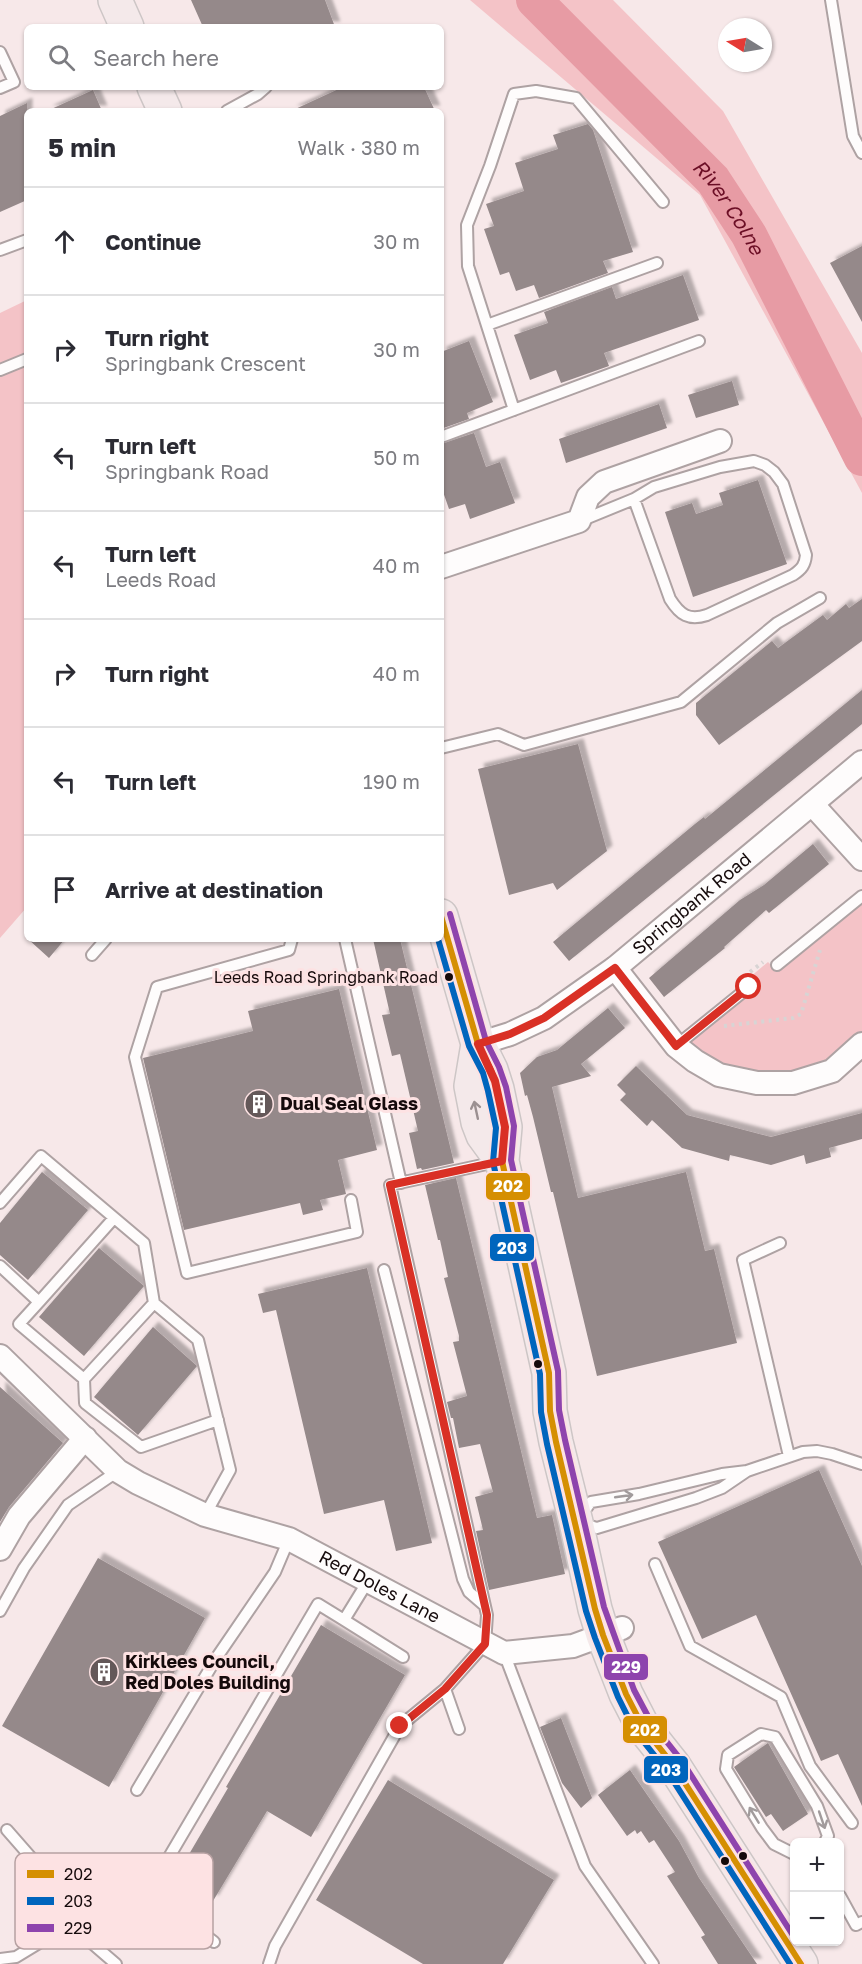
<!DOCTYPE html>
<html lang="en">
<head>
<meta charset="utf-8">
<style>
  :root { --surface:#fff; --page:#f2f2f3; --text:#2b2b33; --muted:#7c7c81; --line:#e1e1e2 }
  body { margin:0; font-family:"Golos Text",sans-serif; background:var(--page); color:var(--text) }
  .controls { position:absolute; right:18px; bottom:18px; display:grid; overflow:hidden; border-radius:9px; box-shadow:0 2px 4px #0004 }
  .controls button { width:54px; height:54px; display:grid; place-items:center; padding:0; border:0; border-bottom:2px solid var(--line); background:var(--surface); color:var(--text); font:30px sans-serif }
  .compass { position:absolute; left:718px; top:18px; width:54px; height:54px; border-radius:50%; background:var(--surface); box-shadow:0 2px 4px #0004; rotate:281deg }
  .stop { position:absolute; width:18px; height:18px; margin:-14px; border:4px solid #d93025; border-radius:50%; background:#fff }
  .stop.end { background:#d93025; border-color:#fff; box-shadow:0 2px 6px #0008 }
  .list { margin:0; padding:0; list-style:none }
  h2 { display:flex; justify-content:space-between; align-items:center; height:78px; margin:0; padding:0 24px; font-size:26px }
  h2 small { font-size:20px; font-weight:400; color:var(--muted) }
  .list li { display:grid; grid-template-columns:39px 1fr auto; gap:18px; align-items:center; box-sizing:border-box; height:108px; padding:0 24px; border-top:2px solid var(--line) }
  .list b { display:block; font-size:22px; white-space:nowrap }
  .list p { margin:0; font-size:20px; white-space:nowrap; color:var(--muted) }
  .list em { font-size:20px; font-style:normal; color:var(--muted) }
  .icon { flex:none; width:33px; height:33px; fill:none; stroke:currentColor; stroke-width:2; stroke-linecap:round; stroke-linejoin:round }
  .map { position:relative; flex:none; width:862px; height:1964px; overflow:hidden }
  .search { position:absolute; background:var(--surface); box-shadow:0 2px 4px #0004; left:24px; top:24px; width:420px; height:66px; display:flex; align-items:center; gap:15px; box-sizing:border-box; padding:0 21px; border-radius:9px; color:var(--muted); font-size:22px }
  .panel { position:absolute; background:var(--surface); box-shadow:0 2px 4px #0004; left:24px; top:108px; width:420px; height:834px; border-radius:9px }
  .map>svg:first-child { display:block }
  .green { fill:#f4c3c7 }
  .lines { fill:none; stroke-linecap:round; stroke-linejoin:round }
  .river { stroke:#e79ba4; stroke-width:36 }
  .building { fill:#95898a; filter:url(#shadow) }
  .lane-casing { stroke:#aea2a3; stroke-width:14 }
  .street-casing { stroke:#aea2a3; stroke-width:26 }
  .primary-casing { stroke:#cdc6c6; stroke-width:36 }
  .path { stroke:#d8d4d4; stroke-width:4; stroke-dasharray:3 4.5; stroke-linecap:butt }
  .lane { stroke:#fefcfc; stroke-width:10 }
  .street { stroke:#fefcfc; stroke-width:22 }
  .primary { stroke:#f4e9ea; stroke-width:33 }
  .bus-1-casing { stroke:#fde2e3; stroke-width:10 }
  .bus-2-casing { stroke:#fde2e3; stroke-width:10 }
  .bus-3-casing { stroke:#fde2e3; stroke-width:10 }
  .bus-1 { stroke:#d58f02; stroke-width:6 }
  .bus-2 { stroke:#0065bd; stroke-width:6 }
  .bus-3 { stroke:#8e44ad; stroke-width:6 }
  .oneway { stroke:#9b9091 }
  .oneway2 { stroke:#a19b9c }
  .route { stroke:#d93025; stroke-width:8 }
  .bus-dot { fill:#150a0b; stroke:#fde2e3; stroke-width:2 }
  .labels { text-anchor:middle; stroke-width:6; stroke-linejoin:round; paint-order:stroke }
  .bus-label { font-size:16px; fill:#150a0b; stroke:#fde2e3; text-anchor:end }
  .street-label { font-size:18px; fill:#150a0b; stroke:#fde2e3 }
  .poi-label { font-size:18px; font-weight:bold; fill:#150a0b; stroke:#fde2e3; text-anchor:start }
  .water-label { font-size:20px; font-style:italic; fill:#6b0e25; stroke:#fde2e3 }
  .key { fill:#fde2e3; stroke:#b7a1a2; stroke-width:1.5 }
  .key-label { font-size:16px; fill:#150a0b }
  .line-badge { stroke:#fde2e3; stroke-width:2 }
  .badge-label { font-size:16px; text-anchor:middle; font-weight:bold; fill:#fff }
</style>
</head>
<body>
<div class="map">
<svg width="862" height="1964" viewBox="0 0 862 1964">
  <defs>
    <filter id="shadow"><feDropShadow dx="5.5" dy="-5.5" stdDeviation="1.5" flood-color="#0004"/></filter>
  </defs>
  <rect width="100%" height="100%" fill="#f7e8e9"/>
  <path class="green" d="M470 0H613L723 111 862 353V493L700 195Z
    M27 300V907L0 938V313Z
    M862 903V1037L828 1069 758 1079 681 1047 755 986 749 978 768 962 776 970Z"/>
  <g class="lines">
    <path class="river" id="s1" d="M534 0 713 180 749 235 862 458"/>
  </g>
  <path class="building" d="M191 0H325L335 27H203Z
    M343 87H424L435 111H291Z
    M93 90 102 111H47Z
    M27 103V200L0 212V116Z
    M588 124 593 130 633 252 603 261 608 273 539 298 534 285 516 291 509 272 500 275 484 229 494 226 486 204 524 191 515 163 558 149 553 135Z
    M862 246V322L830 263Z
    M683 275 699 320 604 353 609 366 561 383 556 370 530 380 514 335 548 323 544 312 612 287 616 299Z
    M469 341 493 402 467 413 469 419 441 429V352Z
    M732 381 739 405 696 418 688 395Z
    M659 404 667 428 566 463 559 439Z
    M474 433 486 467 500 462 515 503 470 519 465 504 449 509 441 486V444Z
    M758 480 787 564 693 597 665 512 692 503 696 514 723 505 719 493Z
    M862 599V641L719 745 696 715V703L772 641 778 648 823 615 827 620 846 604 849 608Z
    M862 690V724L569 961 553 942 695 824 704 817 705 819Z
    M578 744 607 851 557 890 553 883 509 895 478 769Z
    M813 844 829 864 769 913 766 910 724 947 725 948 664 997 649 978 740 900 764 885Z
    M28 939H65L49 958Z
    M373 939H400L454 1163 422 1170 421 1168 417 1169 409 1133 418 1131 400 1054 392 1056 382 1015 390 1014Z
    M339 989 377 1150 338 1160 346 1194 320 1200 323 1210 303 1215 300 1203 184 1230 143 1058 253 1031 248 1011Z
    M608 1008 625 1028 581 1064 591 1076 552 1087 578 1198 686 1172 705 1251 714 1249 737 1343 597 1376 553 1192H551L533 1117 527 1095 525 1096 520 1073 537 1057 557 1050Z
    M636 1066 687 1115 771 1137 862 1113V1139L829 1148 831 1157 806 1164 804 1155 771 1165 730 1155 729 1161 682 1148 652 1120 647 1126 620 1100 626 1094 617 1085Z
    M42 1172 88 1210 28 1280 0 1255V1223Z
    M456 1178 537 1518 552 1515 565 1574 489 1590 476 1531 483 1530 475 1497 493 1492 480 1444 459 1448 453 1418H451L447 1402 467 1396 453 1342 459 1341V1336L444 1278 448 1277 440 1240H438L425 1185Z
    M99 1248 144 1286 84 1356 39 1317Z
    M367 1268 432 1543 396 1551 384 1500 324 1514 276 1310 263 1313 258 1294Z
    M153 1327 197 1366 138 1435 94 1397Z
    M0 1387 63 1443 9 1507 0 1522Z
    M819 1470 862 1566V1806L838 1754 821 1761 756 1615 702 1639 658 1542Z
    M98 1558 205 1618 109 1787 2 1726Z
    M321 1625 405 1675 311 1837 267 1811 213 1901 175 1878 228 1788 226 1787Z
    M561 1718 592 1798 581 1808 562 1783 540 1727Z
    M768 1743 808 1814 783 1831 771 1814 766 1817 734 1767Z
    M630 1770 679 1841 699 1878 757 1964H718L701 1937 705 1935 667 1876 675 1872 654 1840 649 1843 641 1831 637 1834 635 1830 627 1836 598 1795Z
    M388 1780 554 1880 503 1964H423L316 1900Z"/>
  <g class="lines">
    <g class="lane-casing">
      <path id="lane" d="M831 0 853 136 862 153
        M0 52 14 82 0 88
        M227 111 258 94 266 87
        M0 250 27 240
        M487 325 657 263
        M0 370 27 359
        M514 410 468 266 467 225 490 166 514 94 536 91 576 98 663 202
        M441 437 699 341
        M580 521 634 499 654 487 720 467 754 461 765 465 774 472 783 484 806 555C805 565 802 569 793 575L707 615C689 621 680 615 670 599L634 499
        M441 748 498 734 524 745 681 702 777 623 820 598
        M292 939 289 950 157 987 135 1057 187 1273 357 1232 351 1200
        M345 939 401 1183
        M92 955 106 939
        M777 965 862 896
        M676 1046 749 987
        M0 1203 41 1156 144 1243 154 1303 198 1340 230 1470 205 1515
        M780 1243 743 1260 789 1456
        M0 1266 39 1302 19 1324 84 1379 85 1403 141 1447 218 1420
        M384 1270 463 1579 469 1592 484 1605
        M39 1302 114 1218
        M84 1379 154 1303
        M581 1515 591 1502 639 1494 722 1474 747 1471 803 1452 817 1451 832 1454 862 1464
        M583 1524 597 1528 696 1498 722 1488 747 1471
        M655 1564 690 1646 781 1697 810 1766 852 1823
        M0 1611 24 1568 68 1505 118 1471
        M344 1620 403 1657
        M504 1653 585 1866 653 1964
        M445 1689 459 1729
        M137 1790 217 1657 275 1572 289 1539
        M7 1830 77 1910 66 1933
        M794 1854 774 1844 762 1828 726 1769 728 1755 761 1734 775 1737 817 1806 828 1836 825 1842
        M840 1896 856 1925 862 1922
        M214 1942 149 1891 318 1604 344 1620 368 1581
        M0 1959 16 1957 44 1940 66 1933 87 1939 116 1964
        M269 1964 275 1946 400 1726 445 1689 485 1644 487 1615 390 1185 496 1162"/>
    </g>
    <g class="street-casing">
      <g id="street">
        <path d="M441 567 579 521 588 497 604 482 720 441"/>
        <path d="M812 804 862 859"/>
        <path d="M615 968 676 1046 695 1061 719 1075 757 1083H793L832 1071 862 1044"/>
        <path id="s2" d="M478 1044 510 1034 544 1018 615 968 862 762"/>
        <path id="s3" d="M0 1356 118 1471 138 1483 205 1515 289 1539 504 1653 573 1646 622 1628"/>
        <path d="M0 1549 19 1516 85 1438"/>
      </g>
    </g>
    <g class="primary-casing">
      <path id="primary" d="M115 0 127 27
        M154 87 165 111
        M441 916 478 1044 491 1070 497 1089 505 1127 502 1161 549 1373 550 1411 556 1442 576 1522 595 1609 603 1635 626 1694 643 1727 674 1766 801 1964
        M478 1044 471 1086 478 1122 483 1135 502 1161"/>
    </g>
    <path class="path" d="M750 972 763 962
      M724 1026 793 1018 801 1014 820 950"/>
    <use href="#lane" class="lane"/>
    <use href="#street" class="street"/>
    <use href="#primary" class="primary"/>
    <g class="bus-1-casing">
      <path id="bus-1" d="M441 916 478 1044 491 1070 497 1089 505 1127 502 1161 549 1373 550 1411 556 1442 595 1609 603 1635 626 1694 643 1727 674 1766 801 1964"/>
    </g>
    <g class="bus-2-casing">
      <path id="bus-2" d="M438 939 469 1046 483 1073 488 1091 496 1128 493 1162 540 1374 541 1412 547 1444 586 1611 595 1638 618 1697 635 1731 667 1771 790 1964"/>
    </g>
    <g class="bus-3-casing">
      <path id="bus-3" d="M450 914 486 1041 499 1067 506 1087 514 1126 511 1160 558 1371 559 1410 565 1440 604 1607 634 1690 651 1722 682 1761 794 1937"/>
    </g>
    <use href="#bus-1" class="bus-1"/>
    <use href="#bus-2" class="bus-2"/>
    <use href="#bus-3" class="bus-3"/>
  </g>
  <defs><path id="oneway-shaft" d="M-6 0H5M1.5-3L5.5 0L1.5 3" fill="none" stroke-width="1.6" stroke-linecap="round" stroke-linejoin="round" transform="scale(1.5)"/></defs>
  <use class="oneway" href="#oneway-shaft" transform="translate(476 1110) rotate(-102)"/>
  <g class="oneway2">
    <use href="#oneway-shaft" transform="translate(624 1496) rotate(-8)"/>
    <use href="#oneway-shaft" transform="translate(754 1815) rotate(-121)"/>
    <use href="#oneway-shaft" transform="translate(822 1820) rotate(71)"/>
  </g>
  <g class="lines">
    <path class="route" d="M400 1726 445 1689 485 1644 487 1615 390 1185 502 1161 505 1127 495 1081 478 1044 510 1034 544 1018 615 968 676 1046 749 987"/>
  </g>
  <defs>
    <g id="building-disc" transform="scale(1.5)"><circle r="9.5" fill="#645859" stroke="#fde2e3"/><path d="M-4-6H4V6H1V3H-1V6H-4ZM-2.5-4.3h1.7v1.8h-1.7ZM.8-4.3h1.7v1.8H.8ZM-2.5-1h1.7V.8h-1.7ZM.8-1h1.7V.8H.8Z" fill="#fff"/></g>
  </defs>
  <g fill-rule="evenodd">
    <use href="#building-disc" x="259" y="1104"/>
    <use href="#building-disc" x="104" y="1672"/>
  </g>
  <g class="bus-dot">
    <circle cx="449" cy="977" r="5"/>
    <circle cx="538" cy="1364" r="5"/>
    <circle cx="743" cy="1856" r="5"/>
    <circle cx="725" cy="1861" r="5"/>
  </g>
  <g class="labels">
    <g class="bus-label">
      <text x="438" y="983">Leeds Road Springbank Road</text>
    </g>
    <g class="street-label">
      <text dy="6" stroke="none"><textPath href="#s2" startOffset="258">Springbank Road</textPath></text>
      <text dy="6" stroke="none"><textPath href="#s3" startOffset="452">Red Doles Lane</textPath></text>
    </g>
    <g class="poi-label">
      <text x="280" y="1110">Dual Seal Glass</text>
      <text x="125" y="1668">Kirklees Council,<tspan x="125" dy="21">Red Doles Building</tspan></text>
    </g>
    <g class="water-label">
      <text dy="7" stroke="none"><textPath href="#s1" startOffset="285">River Colne</textPath></text>
    </g>
  </g>
  <rect x="15" y="1853" width="198" height="96" rx="9" class="key"/>
  <rect x="27" y="1870" width="27" height="8" fill="#d58f02"/>
  <rect x="27" y="1897" width="27" height="8" fill="#0065bd"/>
  <rect x="27" y="1924" width="27" height="8" fill="#8e44ad"/>
  <g class="key-label">
    <text x="64" y="1880">202</text>
    <text x="64" y="1907">203</text>
    <text x="64" y="1934">229</text>
  </g>
  <g class="line-badge">
    <rect x="485" y="1172" width="46" height="29" rx="6" fill="#d58f02"/>
    <rect x="489" y="1233" width="46" height="29" rx="6" fill="#0065bd"/>
    <rect x="603" y="1653" width="46" height="28" rx="6" fill="#8e44ad"/>
    <rect x="622" y="1715" width="46" height="29" rx="6" fill="#d58f02"/>
    <rect x="643" y="1755" width="46" height="29" rx="6" fill="#0065bd"/>
  </g>
  <g class="badge-label">
    <text x="508" y="1192">202</text>
    <text x="512" y="1254">203</text>
    <text x="626" y="1673">229</text>
    <text x="645" y="1736">202</text>
    <text x="666" y="1776">203</text>
  </g>
</svg>
<div class="controls">
<button>+</button>
<button>−</button>
</div>
<svg class="compass" viewBox="-18 -18 36 36"><path d="M0-13l5 13h-10z" fill="#e53935"/><path d="M0 13l5-13h-10z" fill="#7c7c81"/></svg>
<div class="stop" style="left:749px;top:987px"></div>
<div class="stop end" style="left:400px;top:1726px"></div>
<div class="search"><svg class="icon" aria-label="search" viewBox="0 0 24 24"><circle cx="10" cy="10" r="6"/><path d="M15 15l6 6"/></svg>Search here</div>
<section class="panel">
<h2>5 min<small>Walk · 380 m</small></h2>
<ul class="list">
<li><svg class="icon" aria-label="ahead" viewBox="0 0 24 24"><path d="M12 20V5M6 11l6-6 6 6"/></svg><div><b>Continue</b></div><em>30 m</em></li>
<li><svg class="icon" aria-label="right" viewBox="0 0 24 24"><path d="M7 20v-9h11M14 6l5 5-5 5"/></svg><div><b>Turn right</b><p>Springbank Crescent</p></div><em>30 m</em></li>
<li><svg class="icon" aria-label="left" viewBox="0 0 24 24"><path d="M17 20v-9H6M10 6l-5 5 5 5"/></svg><div><b>Turn left</b><p>Springbank Road</p></div><em>50 m</em></li>
<li><svg class="icon" aria-label="left" viewBox="0 0 24 24"><path d="M17 20v-9H6M10 6l-5 5 5 5"/></svg><div><b>Turn left</b><p>Leeds Road</p></div><em>40 m</em></li>
<li><svg class="icon" aria-label="right" viewBox="0 0 24 24"><path d="M7 20v-9h11M14 6l5 5-5 5"/></svg><div><b>Turn right</b></div><em>40 m</em></li>
<li><svg class="icon" aria-label="left" viewBox="0 0 24 24"><path d="M17 20v-9H6M10 6l-5 5 5 5"/></svg><div><b>Turn left</b></div><em>190 m</em></li>
<li><svg class="icon" aria-label="arrive" viewBox="0 0 24 24"><path d="M6 21V4h12l-3 4 3 4H6"/></svg><div><b>Arrive at destination</b></div></li>
</ul>
</section>
</div>
</body>
</html>
